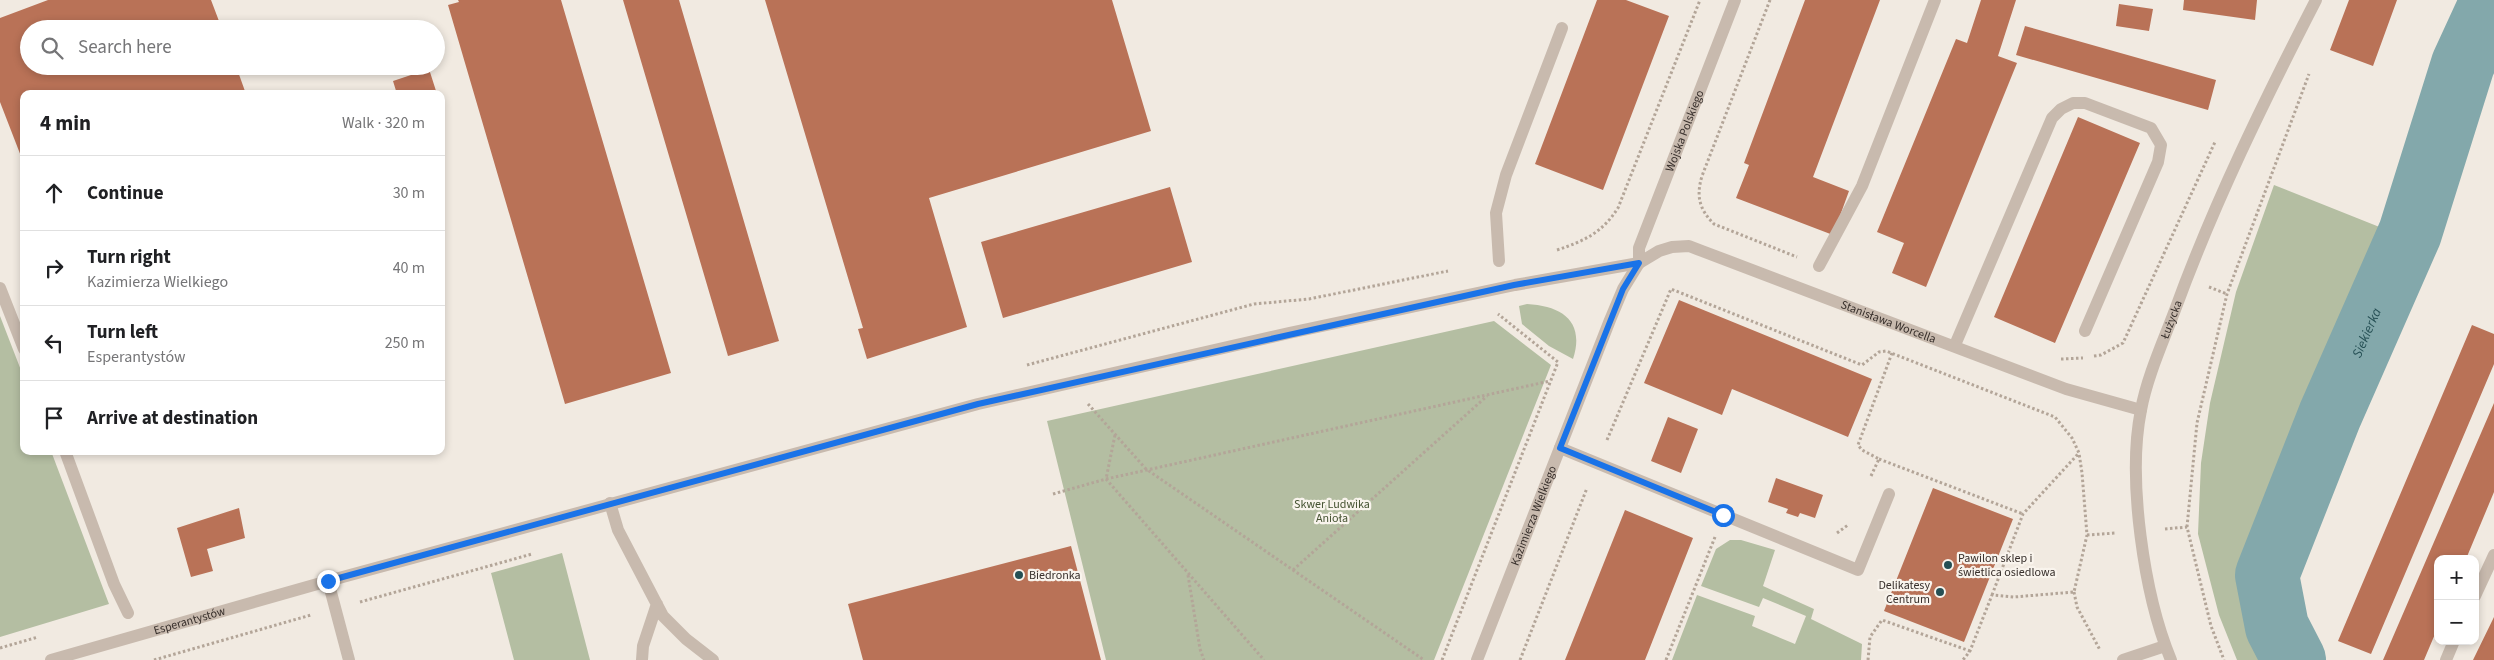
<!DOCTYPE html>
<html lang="en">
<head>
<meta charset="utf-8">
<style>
  :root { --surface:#fff; --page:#f2f2f2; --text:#202124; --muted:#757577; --line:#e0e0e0 }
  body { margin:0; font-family:"Source Sans 3",sans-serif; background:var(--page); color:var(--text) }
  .controls { position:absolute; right:15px; bottom:15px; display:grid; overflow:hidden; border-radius:10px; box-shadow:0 2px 8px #0003 }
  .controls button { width:45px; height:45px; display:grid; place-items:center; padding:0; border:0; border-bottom:1px solid var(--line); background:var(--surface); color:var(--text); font:25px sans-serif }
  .stop { position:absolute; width:15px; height:15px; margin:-11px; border:4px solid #1a73e8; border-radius:50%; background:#fff }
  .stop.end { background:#1a73e8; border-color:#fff; box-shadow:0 1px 5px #0008 }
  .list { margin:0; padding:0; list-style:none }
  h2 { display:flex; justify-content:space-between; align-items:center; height:65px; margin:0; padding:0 20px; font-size:21px }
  h2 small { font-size:16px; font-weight:400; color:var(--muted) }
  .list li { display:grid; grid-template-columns:32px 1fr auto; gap:15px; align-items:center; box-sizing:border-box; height:75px; padding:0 20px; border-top:1px solid var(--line) }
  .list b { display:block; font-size:19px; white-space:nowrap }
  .list p { margin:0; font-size:16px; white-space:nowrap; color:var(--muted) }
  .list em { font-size:16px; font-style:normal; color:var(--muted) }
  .icon { flex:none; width:28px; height:28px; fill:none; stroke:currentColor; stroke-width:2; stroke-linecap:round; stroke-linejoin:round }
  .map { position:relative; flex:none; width:2494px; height:660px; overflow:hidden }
  .search { position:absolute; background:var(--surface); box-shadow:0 2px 8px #0003; left:20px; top:20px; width:425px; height:55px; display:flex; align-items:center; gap:12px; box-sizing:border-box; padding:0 18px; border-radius:28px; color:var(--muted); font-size:19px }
  .panel { position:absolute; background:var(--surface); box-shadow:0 2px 8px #0003; left:20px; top:90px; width:425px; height:365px; border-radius:10px }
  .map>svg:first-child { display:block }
  .green { fill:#b4bea2 }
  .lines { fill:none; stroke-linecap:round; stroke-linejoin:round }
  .river { stroke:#83a8ab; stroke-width:64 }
  .building { fill:#b97257 }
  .path { stroke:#b3a598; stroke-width:3; stroke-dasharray:2.5 2.5; stroke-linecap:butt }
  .service { stroke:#c8baae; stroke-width:12 }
  .minor { stroke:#c8baae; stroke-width:12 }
  .tertiary { stroke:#c8baae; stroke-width:12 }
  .route { stroke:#1a73e8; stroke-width:6 }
  .poi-dot { fill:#254f54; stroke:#f9f4ed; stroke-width:2 }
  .labels { text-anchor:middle; stroke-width:4.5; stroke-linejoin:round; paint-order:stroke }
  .street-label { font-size:12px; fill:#372f2b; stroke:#f9f4ed }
  .park-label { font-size:12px; fill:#455332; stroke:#f9f4ed }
  .poi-label { font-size:12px; fill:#372f2b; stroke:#f9f4ed; text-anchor:start }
  .water-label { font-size:14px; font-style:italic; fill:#254f54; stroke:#f9f4ed }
</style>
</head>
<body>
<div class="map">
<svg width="2494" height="660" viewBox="0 0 2494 660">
  <rect width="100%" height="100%" fill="#f1eae1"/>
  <path class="green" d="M2274 185 2387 230 2298 452 2274 522 2256 584 2268 644 2277 660H2237L2219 615 2198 534 2201 463 2210 403 2236 292Z
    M1527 304C1563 306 1585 322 1573 359L1549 346 1522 324 1519 306Z
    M0 316 24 378V451H51L109 604 0 637Z
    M1494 321 1551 365 1434 660H1106L1047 421Z
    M1730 540H1741L1775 550 1763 586 1814 609 1811 619 1862 644 1861 660H1672L1697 595 1755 616 1752 626 1795 644 1806 616 1763 598 1759 607 1701 586 1716 549Z
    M562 553 590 660H514L491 573Z"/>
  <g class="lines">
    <path class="river" id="s1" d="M2294 660 2277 627 2267 575 2330 415 2410 233 2463 64 2486 14 2494 6"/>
  </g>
  <path class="building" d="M48 0H211L222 29H29V66H236L246 94H24V164L0 102V18Z
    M458 0H561L671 373 565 404 448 5 459 2Z
    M623 0H679L779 341 728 356Z
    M765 0H1112L1151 131 929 198 967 327 867 359 858 329 863 328Z
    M1597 0H1626L1669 16 1603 190 1535 164Z
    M1805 0H1880L1813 177 1849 191 1833 235 1736 198 1749 165 1744 163Z
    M1981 0H2016L1998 56 2017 63 1926 287 1892 273 1904 243 1877 232 1956 39 1967 43Z
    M2184 0H2257L2255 20 2183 10Z
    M2349 0H2397L2373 66 2330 50Z
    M2119 4 2153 9 2149 31 2116 26Z
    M2025 26 2216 80 2208 110 2016 55Z
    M429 69 437 94H397L393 81Z
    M2078 117 2140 143 2055 343 1994 317Z
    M1170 187 1192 262 1003 318 981 242Z
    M1679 300 1872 379 1848 437 1732 389 1722 415 1644 383Z
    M2472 325 2494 334V364L2371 654 2338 641Z
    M2494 403V492L2466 559H2438V627L2424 660H2383Z
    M1668 417 1698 429 1681 473 1651 461Z
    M1776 478 1823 495 1815 518 1800 513 1798 517 1786 513 1788 509 1768 502Z
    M1933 488 2013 519 1964 642 1884 611Z
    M239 508 245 538 207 549 213 571 191 577 177 528Z
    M1625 510 1693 538 1645 660H1565Z
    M1071 546 1101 660H863L848 604Z
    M2494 617V660H2473Z"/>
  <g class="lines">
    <path class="path" d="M1770 0 1702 176C1696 196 1699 209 1714 224L1797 257
      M1557 250C1584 241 1602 233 1618 208L1700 0
      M2209 287 2227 294
      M2094 356 2101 355 2123 343 2215 142
      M2061 359 2083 358
      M1027 365 1254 304 1309 299 1448 271
      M1088 404 1146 469 1424 660
      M1115 435 1106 479 1550 381
      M1607 440 1671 289 1862 365 1879 352 1886 351 2055 417 2072 438 2079 453 2082 473 2087 535 2074 592 2014 597 1992 595 1970 651 1963 660
      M1879 459 2023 514
      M1871 476 1879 459 1862 450 1858 445 1892 353
      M1053 494 1106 479 1264 660
      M2187 527 2197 423 2227 294 2309 74
      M2165 529 2187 527 2211 626 2224 660
      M1837 533 1848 525
      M2087 535 2116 533
      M1293 570 1487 396
      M1188 575 1200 649 1204 660
      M2074 592 2077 607 2100 650
      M1992 595 2023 514 2078 454
      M360 602 532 554
      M0 648 38 637
      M154 660 311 615
      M1442 660 1558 362 1498 314
      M1520 660 1587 488
      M1666 660 1715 537
      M1868 660 1870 637 1882 620 1970 651"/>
    <path class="service" d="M1499 261 1496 213 1506 175 1562 28
      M1819 266 1862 186 1935 0
      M0 288 24 349
      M1955 345 2052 118 2061 109 2073 103H2085L2151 128 2161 145 2158 162 2085 331
      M65 451 114 584 128 613
      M610 503 618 530 663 616 686 639 713 660
      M642 660 643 646 657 604
      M2123 660 2165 646"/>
    <g class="minor">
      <path d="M1560 448 1858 570 1889 494"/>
      <path d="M328 581 349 660"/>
      <path d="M2475 596 2494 555"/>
      <path id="s2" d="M51 660 328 581 978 404 1289 333 1515 285 1639 263 1659 251 1672 247 1689 246 1702 251 2066 389 2141 410"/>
      <path id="s3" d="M1477 660 1610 320 1623 289 1639 263V248L1735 0"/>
      <path d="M2446 660 2454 641"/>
    </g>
    <path class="tertiary" id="s4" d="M2171 660C2144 595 2127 479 2141 410 2147 377 2163 342 2175 310 2214 203 2264 101 2316 0"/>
  </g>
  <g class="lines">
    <path class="route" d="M328 581 978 404 1514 285 1639 263 1623 289 1560 448 1723 515"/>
  </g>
  <g class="poi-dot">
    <circle cx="1948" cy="565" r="5"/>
    <circle cx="1019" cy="575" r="5"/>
    <circle cx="1940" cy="592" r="5"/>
  </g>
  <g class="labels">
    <g class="street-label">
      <text dy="4" stroke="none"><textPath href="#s3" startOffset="570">Wojska Polskiego</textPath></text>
      <text dy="4" stroke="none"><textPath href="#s4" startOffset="350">Łużycka</textPath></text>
      <text dy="4" stroke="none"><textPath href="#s2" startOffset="1905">Stanisława Worcella</textPath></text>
      <text dy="4" stroke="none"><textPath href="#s3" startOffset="155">Kazimierza Wielkiego</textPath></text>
      <text dy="4" stroke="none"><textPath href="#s2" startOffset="144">Esperantystów</textPath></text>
    </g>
    <g class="park-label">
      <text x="1332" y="508">Skwer Ludwika<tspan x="1332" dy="14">Anioła</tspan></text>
    </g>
    <g class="poi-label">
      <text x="1958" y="562">Pawilon sklep i<tspan x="1958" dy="14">świetlica osiedlowa</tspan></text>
      <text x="1029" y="579">Biedronka</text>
      <text x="1930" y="589" text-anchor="end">Delikatesy<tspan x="1930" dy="14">Centrum</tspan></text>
    </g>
    <g class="water-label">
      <text dy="5" stroke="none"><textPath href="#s1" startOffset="352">Siekierka</textPath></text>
    </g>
  </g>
</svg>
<div class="controls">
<button>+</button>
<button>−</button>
</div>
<div class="stop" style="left:1723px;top:515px"></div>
<div class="stop end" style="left:328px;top:581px"></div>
<div class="search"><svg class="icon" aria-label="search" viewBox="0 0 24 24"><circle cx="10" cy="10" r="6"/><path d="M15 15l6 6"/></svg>Search here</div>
<section class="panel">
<h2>4 min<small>Walk · 320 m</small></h2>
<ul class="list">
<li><svg class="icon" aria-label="ahead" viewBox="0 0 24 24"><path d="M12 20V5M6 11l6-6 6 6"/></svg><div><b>Continue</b></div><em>30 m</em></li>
<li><svg class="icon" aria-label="right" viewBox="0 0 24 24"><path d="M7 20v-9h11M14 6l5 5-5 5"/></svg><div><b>Turn right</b><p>Kazimierza Wielkiego</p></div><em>40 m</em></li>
<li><svg class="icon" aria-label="left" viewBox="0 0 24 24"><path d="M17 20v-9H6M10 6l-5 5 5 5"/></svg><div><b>Turn left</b><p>Esperantystów</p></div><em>250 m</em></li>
<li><svg class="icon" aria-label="arrive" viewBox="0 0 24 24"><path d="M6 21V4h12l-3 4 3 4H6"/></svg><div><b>Arrive at destination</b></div></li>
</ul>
</section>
</div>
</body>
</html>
